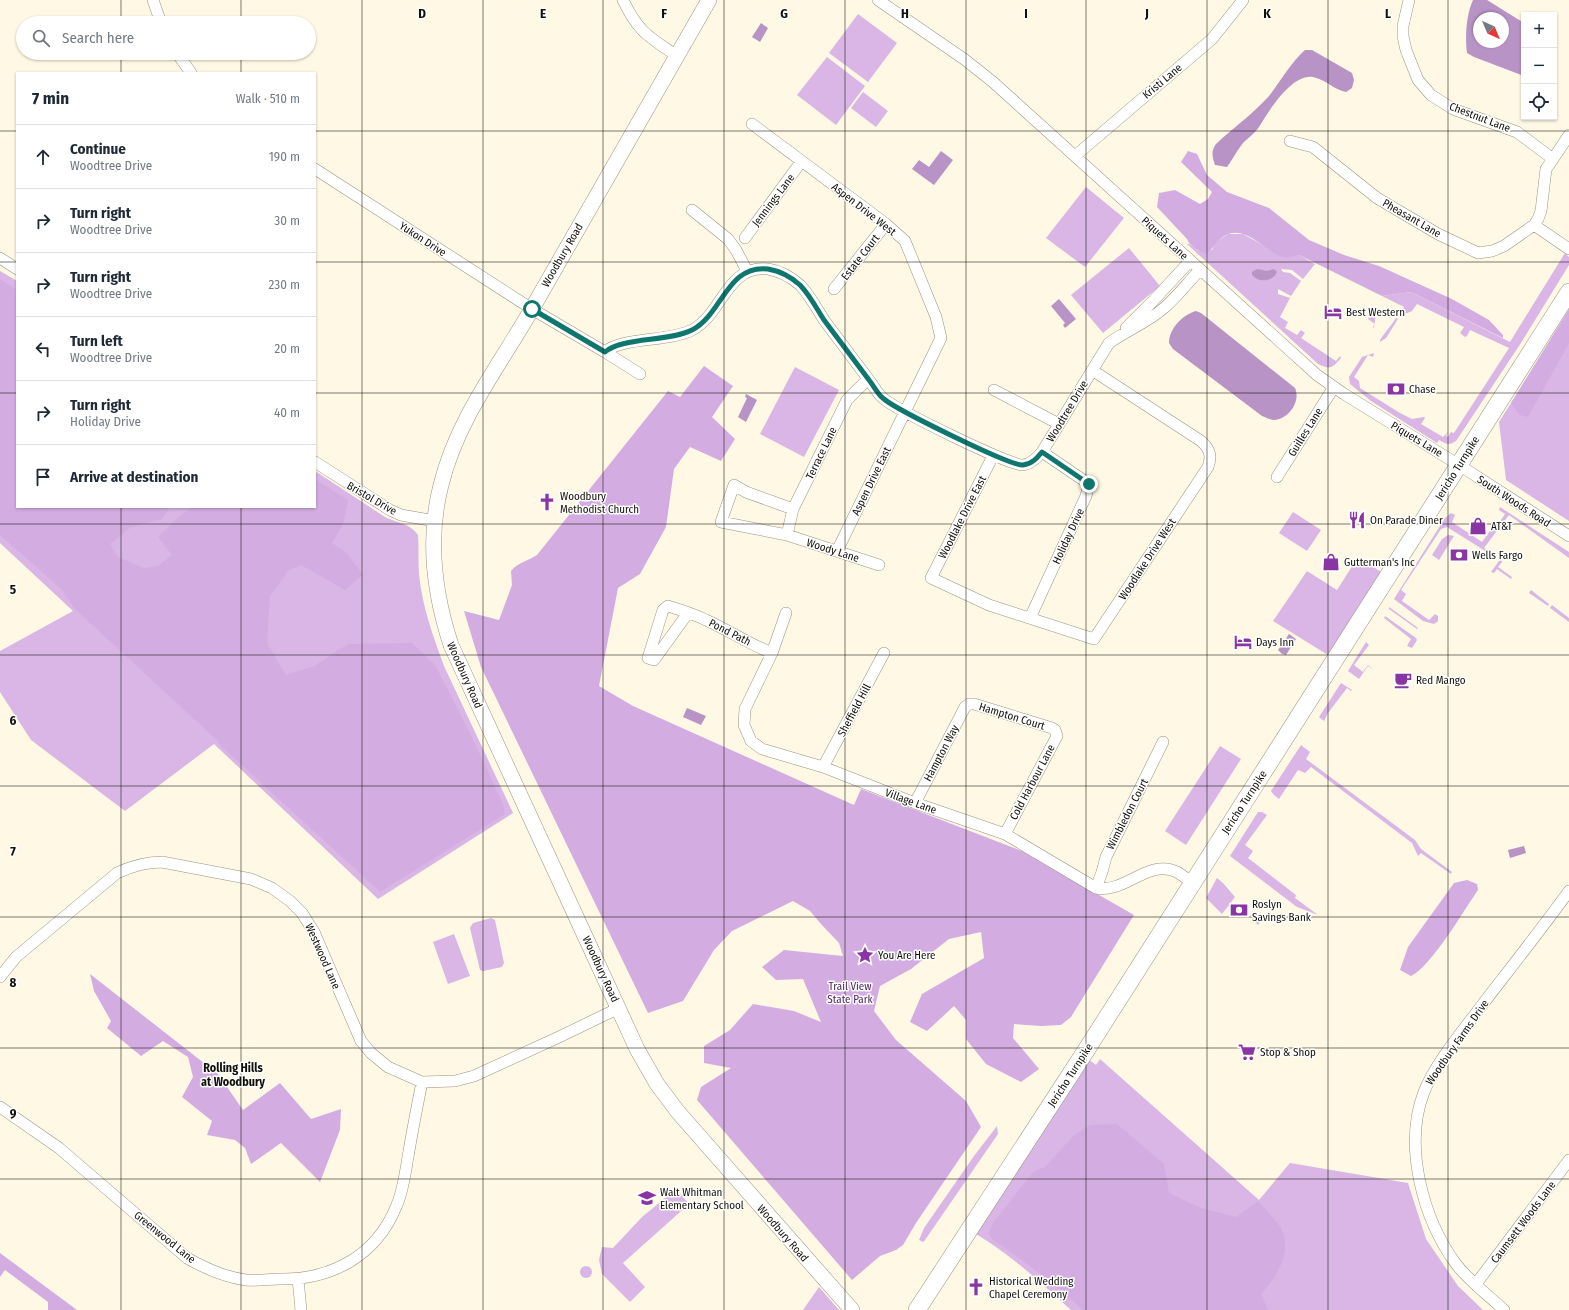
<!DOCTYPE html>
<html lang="en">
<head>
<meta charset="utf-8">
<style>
  :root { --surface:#fff; --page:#f6f6f7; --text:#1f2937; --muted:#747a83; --line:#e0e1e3 }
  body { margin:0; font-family:"Fira Sans Condensed",sans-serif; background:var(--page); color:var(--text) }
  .controls { position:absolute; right:12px; top:12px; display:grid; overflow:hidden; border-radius:0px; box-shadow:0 1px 3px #0004 }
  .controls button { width:36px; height:36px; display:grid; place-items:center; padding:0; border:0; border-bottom:1px solid var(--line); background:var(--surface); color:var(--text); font:20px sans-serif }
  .compass { position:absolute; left:1473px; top:12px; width:36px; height:36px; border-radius:50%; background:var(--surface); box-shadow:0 1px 3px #0004; rotate:136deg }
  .stop { position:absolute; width:12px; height:12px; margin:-9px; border:3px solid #0f766e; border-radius:50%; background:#fff }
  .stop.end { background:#0f766e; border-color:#fff; box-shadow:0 1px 4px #0008 }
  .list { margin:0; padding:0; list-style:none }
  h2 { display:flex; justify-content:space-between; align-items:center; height:52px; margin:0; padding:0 16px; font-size:17px }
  h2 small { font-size:13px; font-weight:400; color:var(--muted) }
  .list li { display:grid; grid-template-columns:26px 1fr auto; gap:12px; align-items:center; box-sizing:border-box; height:64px; padding:0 16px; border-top:1px solid var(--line) }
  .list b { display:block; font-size:15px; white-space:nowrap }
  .list p { margin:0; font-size:13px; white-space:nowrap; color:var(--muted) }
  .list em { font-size:13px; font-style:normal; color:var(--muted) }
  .icon { flex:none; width:22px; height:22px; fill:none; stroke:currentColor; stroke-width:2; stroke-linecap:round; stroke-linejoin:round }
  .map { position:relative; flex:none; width:1569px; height:1310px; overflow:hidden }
  .search { position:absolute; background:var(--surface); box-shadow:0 1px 3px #0004; left:16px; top:16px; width:300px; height:44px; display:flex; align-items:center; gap:10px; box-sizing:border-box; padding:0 14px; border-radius:22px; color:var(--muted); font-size:15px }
  .panel { position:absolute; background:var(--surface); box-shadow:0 1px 3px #0004; left:16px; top:72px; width:300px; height:436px; border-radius:0px }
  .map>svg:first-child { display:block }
  .green { fill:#d9b6e6 }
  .forest { fill:#d3ade1 }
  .water { fill:#b893c6; fill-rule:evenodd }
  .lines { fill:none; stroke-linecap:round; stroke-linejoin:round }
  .street-casing { stroke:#999481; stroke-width:12 }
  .secondary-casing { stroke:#999481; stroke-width:16 }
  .primary-casing { stroke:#999481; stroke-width:18 }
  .street { stroke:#fff; stroke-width:11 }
  .secondary { stroke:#fff; stroke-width:15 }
  .primary { stroke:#fff; stroke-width:17 }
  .route { stroke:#0f766e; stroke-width:5 }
  .grid { fill:none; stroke:#12110a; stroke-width:1; stroke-opacity:0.55 }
  .labels { text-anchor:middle; stroke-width:3; stroke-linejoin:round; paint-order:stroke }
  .street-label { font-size:11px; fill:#12110a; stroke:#fff }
  .poi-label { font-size:11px; fill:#12110a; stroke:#fff; text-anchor:start }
  .park-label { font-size:11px; fill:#4c1d5b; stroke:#fff }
  .neighbourhood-label { font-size:12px; font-weight:bold; fill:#12110a; stroke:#fff }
  .grid-label { font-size:13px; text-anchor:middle; font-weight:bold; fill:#12110a; stroke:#fff; stroke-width:3; stroke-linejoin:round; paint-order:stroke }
</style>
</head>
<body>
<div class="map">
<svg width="1569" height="1310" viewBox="0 0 1569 1310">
  <rect width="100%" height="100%" fill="#fef8e4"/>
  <path class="green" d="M858 14 897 43 868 82 829 53Z
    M827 57 865 86 836 125 797 95Z
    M863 92 888 111 876 127 851 108Z
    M1086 187 1124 218 1085 267 1046 238Z
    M1228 234H1243L1284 257 1299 255 1315 264 1303 279 1292 270 1281 269 1283 272 1290 273 1301 281 1291 296 1278 289V294L1290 298 1280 317 1288 322 1285 328 1297 335 1301 330 1305 333 1301 338 1336 361 1340 356 1341 358C1332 368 1331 370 1318 364L1187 244H1189L1199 251 1212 250 1216 242Z
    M1129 248 1160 286 1103 333 1071 295Z
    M1565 253 1569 257V265L1519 346 1456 441C1449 446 1446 444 1439 440L1437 443 1371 401 1350 384 1349 377 1362 357 1374 353 1373 357 1368 355 1354 377 1359 381 1360 388 1400 413 1412 419 1424 417 1425 418 1421 424 1443 437 1448 432 1446 436 1448 437 1451 432 1454 433 1509 348 1470 330 1467 336 1465 337 1460 333 1464 327 1417 304 1412 311 1405 314 1401 312 1404 307 1382 296 1411 292 1510 342Z
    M0 271 17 281V507H315V471L385 517C397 523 410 523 418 535 419 548 418 561 419 574 422 606 433 636 444 666L513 813 378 899 214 744 125 811 31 740 0 692V651L73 611 0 543Z
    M1373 311 1376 313 1374 328 1373 327 1375 324 1368 319Z
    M1569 312V521L1506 480 1499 422Z
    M1396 318 1398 319 1386 338 1380 342V340C1385 332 1391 326 1396 318Z
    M795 367 839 390 804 457 760 434Z
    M1500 507 1569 552V558L1509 515 1484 548 1490 552V554L1447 527 1441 529 1401 590 1406 594 1402 601 1429 620 1435 614 1438 616V621L1434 624 1423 621 1394 599 1445 518 1451 513 1455 515 1452 522 1482 542 1492 528 1495 529 1505 514 1499 510Z
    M1293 512 1321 530 1307 551 1279 533Z
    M1448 535 1454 536 1439 560 1432 555 1442 539Z
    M1358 557 1389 577 1336 660 1273 621 1307 571 1337 590Z
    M1501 560 1502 562 1498 567 1512 577 1511 579 1497 569 1494 573 1491 572 1499 561Z
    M1531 590 1549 604 1548 606 1529 593Z
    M1552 605 1569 618V622L1550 608Z
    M1389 607 1418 628 1417 629 1389 609Z
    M1385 616 1416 638 1417 640 1412 648 1407 646 1411 639 1384 618Z
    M1366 642 1369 645 1354 665 1363 672 1368 665 1374 670 1368 666 1359 679 1348 671Z
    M1341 683 1352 690 1351 691 1347 688 1328 713 1324 721 1319 717Z
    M1301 745 1310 752 1306 759 1415 840 1421 849 1452 872 1451 874 1421 853 1418 856 1412 843 1311 767 1305 773 1298 770 1279 799 1274 795 1271 791Z
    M1220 746 1241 759 1186 845 1165 831Z
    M1258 812H1262L1267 815 1245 845 1253 851 1248 858 1296 895 1295 898 1318 915 1297 907 1230 856Z
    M1217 878 1223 883 1235 897 1222 914 1206 898Z
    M1256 913 1259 914 1276 916 1267 922 1262 919 1258 925 1256 923 1260 919 1255 915Z
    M491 918 495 920 504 963 502 967 483 971 480 970 470 928 473 923Z
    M454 934 470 976 448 984 433 942Z
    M1088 1059 1096 1065 1100 1059 1259 1200 1290 1163 1408 1183 1426 1239 1458 1286 1483 1310H1071C1039 1281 1007 1251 969 1230Z
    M997 1126 998 1134 925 1240 923 1242 919 1240 924 1228 974 1156Z
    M676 1189 689 1204 623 1263 645 1287 630 1302 602 1274 599 1260 602 1247 613 1248 642 1217Z
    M580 1272a6 6 0 1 1 12 0a6 6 0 1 1-12 0Z
    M819 1287 839 1310H803Z"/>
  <path class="forest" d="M1188 151 1197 154 1207 175 1227 192 1269 208 1309 240 1344 255 1379 266 1452 299 1489 320 1503 335V338L1411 292 1382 296 1299 255C1294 256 1287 258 1283 257 1265 252 1247 225 1226 235 1215 241 1215 248 1206 254 1199 251 1190 247 1187 239L1157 207 1159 193 1175 190 1200 204 1208 199 1212 192 1181 162Z
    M0 279 17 290V507H170L162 519 131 527 110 544 118 557 144 568 158 566 172 555 158 537 174 521 192 507H315V479L348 500 343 524 332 543 348 554 363 575 345 590 301 565 288 571 270 596 267 643 286 675 314 666 348 644 412 643 435 665 469 731 504 806 505 814 380 892 220 745 218 741 76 610 61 589 0 535Z
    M1569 309V343L1528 417 1520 415 1511 403Z
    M704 366 733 386 712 417 735 439 721 461 690 447 674 469 666 527 640 574 618 588 599 686 633 706 854 805 861 789 1022 851 1134 915 1071 1017 1061 1025 1041 1026 1014 1024 1013 1038 1039 1069 1021 1082 986 1064 966 1039V1020L954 1006 927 1031 910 1022 922 994 984 958 981 932 949 939 911 969 880 986 874 1011 896 1040 966 1101 981 1127 916 1223 903 1245 896 1250 880 1256 852 1280 697 1100 701 1087 731 1068 704 1063V1046L730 1030 753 1004 794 1011 821 1022 803 979 776 980 762 967 784 950 843 956 839 943 821 924 810 911 793 901 732 931 714 950 683 1001 648 1013 481 667 464 611 499 620 512 585 511 571C517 563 528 561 537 555L668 391 680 397Z
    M1467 880 1477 884 1478 890C1464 910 1431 967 1411 976L1400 970 1408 947 1454 883Z
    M90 974 218 1074 243 1110 280 1083 311 1119 341 1109 340 1130 320 1182 281 1143 251 1164 245 1148 235 1140 207 1135 212 1121 182 1097 193 1077 188 1057 163 1041 141 1056 107 1028 111 1021 94 991Z
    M1117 1124 1164 1164 1169 1193 1201 1208 1236 1217 1258 1201C1267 1211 1278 1221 1283 1233 1291 1256 1275 1279 1261 1294L1268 1310H1083L1042 1275 991 1238 989 1233 993 1223 1033 1172 1045 1167 1073 1136 1090 1125Z
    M0 1253 77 1310H48V1302L5 1270 0 1277Z"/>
  <path class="water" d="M1473 0H1487L1524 23V76L1474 57 1467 53C1465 37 1466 15 1473 0ZM1479 18H1503V42H1479Z
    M761 23 768 28 760 42 752 37Z
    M1305 50H1312L1352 73 1354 80 1352 88 1346 92C1334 90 1325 79 1313 77 1291 74 1269 111 1259 127 1255 133 1249 137 1244 142 1237 150 1233 159 1227 167L1215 165C1212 156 1211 151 1216 144 1233 128 1253 114 1269 96 1280 82 1292 61 1305 50Z
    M941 151 953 160 934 185 912 169 919 160 929 167Z
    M1257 269 1267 271 1274 269 1277 272C1273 282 1258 283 1252 275V272Z
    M1059 299 1076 319 1065 328 1063 325 1065 323 1051 306Z
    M1196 311 1201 313 1295 388C1301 401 1289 419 1274 420 1270 420 1265 417 1262 416L1173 349 1169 343C1169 329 1182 315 1196 311Z
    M746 394 757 400 746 422 738 417 747 398 745 397Z
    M1289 634 1296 639 1286 655 1282 654 1278 650Z
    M687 708 706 716 701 725 683 717Z
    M1524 846 1526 853 1510 858 1508 850Z"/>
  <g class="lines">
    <g class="street-casing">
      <path id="street" d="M153 0 161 23
        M623 0C638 32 649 37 677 56
        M878 0 964 59 993 82 1317 375 1344 394 1459 465 1569 536
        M177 53 191 73
        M752 124 886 224 905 241 936 317 941 338 837 551
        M1290 141 1313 147 1377 198 1438 234 1478 253 1492 251 1504 246 1534 225 1538 219 1541 211 1546 169 1553 159 1517 132 1453 109 1431 95 1418 80 1406 50 1403 36V26L1409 0
        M1075 156 1212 39 1243 0
        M1553 159 1569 135
        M315 169 532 309 605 352C622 337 668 342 692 330 722 315 727 264 768 269 780 271 791 277 800 285 809 294 817 309 824 320 839 340 854 360 869 380 874 386 878 395 884 399 897 410 1010 466 1023 465 1031 464 1037 458 1042 452L1109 343C1127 330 1147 323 1164 308 1177 297 1188 282 1200 270
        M692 210 728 239 736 250 747 271
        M1534 225 1569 249
        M745 238 801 162
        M0 258 17 269
        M834 289 886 224
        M1126 328 1152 302 1190 261
        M605 352 640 374
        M994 390 1059 424
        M993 456 931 578 989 605 1094 639 1208 467C1212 456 1210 449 1201 441L1092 370
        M315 462 390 510 401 515 435 521
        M1277 477 1334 387
        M793 509 746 492 734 485 721 522 787 535 879 565
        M787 535 793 509 847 400 868 379
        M688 613 654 660 648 658 663 610 668 606C681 610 694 614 706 620 728 630 749 644 772 653
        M786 613 772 653 745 709 744 725 751 741 762 749 823 767 915 803 1005 834 1096 888C1125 894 1148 858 1177 872 1182 875 1187 879 1192 882
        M1030 618 1086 496 1089 484 1042 452
        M823 767 884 653
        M915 803 965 707 969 704H974L1052 728 1055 730 1057 736 1005 834
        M1096 888 1102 872 1106 857 1163 742
        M0 977 16 957 117 873C132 866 145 862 162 862L251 879 272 888 290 901 302 913 314 932 361 1041 371 1053 388 1067 422 1082 455 1081 474 1076 559 1037 619 1008
        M0 1107 59 1148 187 1258C206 1269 224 1277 246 1280 257 1281 269 1279 280 1279 331 1280 376 1256 396 1207 403 1192 405 1174 408 1157 412 1132 417 1107 422 1082
        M298 1279 301 1310
        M1476 1284 1569 1160
        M1504 1310C1488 1295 1469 1281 1456 1264 1423 1219 1403 1146 1424 1092 1435 1064 1461 1033 1479 1009 1509 970 1540 931 1569 891"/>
    </g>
    <g class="secondary-casing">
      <path id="secondary" d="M709 0C651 103 592 205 533 307 500 365 457 419 441 485 427 539 434 593 451 645L637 1049 657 1084 678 1112 852 1310"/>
    </g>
    <g class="primary-casing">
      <path id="primary" d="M917 1310 1085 1052 1569 292"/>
    </g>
    <use href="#street" class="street"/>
    <use href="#secondary" class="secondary"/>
    <use href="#primary" class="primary"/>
  </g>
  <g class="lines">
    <path class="route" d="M532 309 605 352C622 337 668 342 692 330 722 315 727 264 768 269 780 271 791 277 800 285 809 294 817 309 824 320 839 340 854 360 869 380 874 386 878 395 884 399 897 410 1010 466 1023 465 1032 464 1037 458 1042 452L1089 484"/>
  </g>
  <path class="grid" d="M121 0V23M241 0V23M362 0V1310M483 0V1310M603 0V1310M724 0V1310M845 0V1310M966 0V1310M1086 0V1310M1207 0V1310M1328 0V1310M1448 0V1310M121 53V73M241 53V73M0 131H17M315 131H1569M0 262H17M315 262H1569M0 393H17M315 393H1569M121 507V1310M241 507V1310M0 524H1569M0 655H1569M0 786H1569M0 917H1569M0 1048H1569M0 1179H1569"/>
  <defs>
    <g id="hotel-bare" transform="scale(1.38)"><path d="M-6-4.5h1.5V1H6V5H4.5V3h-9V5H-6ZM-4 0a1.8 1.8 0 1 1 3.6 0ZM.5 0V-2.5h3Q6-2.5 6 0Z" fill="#8936a4" stroke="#fff" stroke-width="2.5" paint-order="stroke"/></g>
    <g id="bank-bare" transform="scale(1.38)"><path d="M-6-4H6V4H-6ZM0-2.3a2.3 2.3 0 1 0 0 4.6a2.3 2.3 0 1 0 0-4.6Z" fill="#8936a4" stroke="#fff" stroke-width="2.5" paint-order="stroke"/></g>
    <g id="church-bare" transform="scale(1.38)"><path d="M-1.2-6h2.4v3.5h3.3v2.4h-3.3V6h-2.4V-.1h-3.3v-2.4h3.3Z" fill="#8936a4" stroke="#fff" stroke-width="2.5" paint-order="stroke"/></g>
    <g id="restaurant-bare" transform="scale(1.38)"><path d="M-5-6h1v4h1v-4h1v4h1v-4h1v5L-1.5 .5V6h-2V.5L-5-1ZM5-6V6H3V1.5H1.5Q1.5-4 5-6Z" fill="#8936a4" stroke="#fff" stroke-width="2.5" paint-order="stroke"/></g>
    <g id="shop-bare" transform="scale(1.38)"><path d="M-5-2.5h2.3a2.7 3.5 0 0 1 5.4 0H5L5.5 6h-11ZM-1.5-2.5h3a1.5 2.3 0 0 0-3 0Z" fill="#8936a4" stroke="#fff" stroke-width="2.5" paint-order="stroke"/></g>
    <g id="cafe-bare" transform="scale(1.38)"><path d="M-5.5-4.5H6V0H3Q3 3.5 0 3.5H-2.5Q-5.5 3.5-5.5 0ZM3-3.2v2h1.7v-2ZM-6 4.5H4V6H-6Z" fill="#8936a4" stroke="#fff" stroke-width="2.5" paint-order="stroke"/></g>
    <g id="sight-bare" transform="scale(1.38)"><path d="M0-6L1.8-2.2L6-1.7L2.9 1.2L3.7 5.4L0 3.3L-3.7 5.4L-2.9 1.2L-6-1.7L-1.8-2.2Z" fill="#8936a4" stroke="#fff" stroke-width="2.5" paint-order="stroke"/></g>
    <g id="supermarket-bare" transform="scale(1.38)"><path d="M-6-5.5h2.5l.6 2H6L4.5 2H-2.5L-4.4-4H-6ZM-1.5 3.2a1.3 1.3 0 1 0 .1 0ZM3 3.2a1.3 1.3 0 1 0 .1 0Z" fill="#8936a4" stroke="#fff" stroke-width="2.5" paint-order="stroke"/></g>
    <g id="school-bare" transform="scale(1.38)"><path d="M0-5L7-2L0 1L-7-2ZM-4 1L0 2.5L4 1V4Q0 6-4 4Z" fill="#8936a4" stroke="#fff" stroke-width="2.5" paint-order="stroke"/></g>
  </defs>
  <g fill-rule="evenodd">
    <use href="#hotel-bare" x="1333" y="312"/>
    <use href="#bank-bare" x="1396" y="389"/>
    <use href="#church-bare" x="547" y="502"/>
    <use href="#restaurant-bare" x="1357" y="520"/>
    <use href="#shop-bare" x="1478" y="526"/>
    <use href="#bank-bare" x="1459" y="555"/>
    <use href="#shop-bare" x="1331" y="562"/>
    <use href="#hotel-bare" x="1243" y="642"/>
    <use href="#cafe-bare" x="1403" y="680"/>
    <use href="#bank-bare" x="1239" y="910"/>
    <use href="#sight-bare" x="865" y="955"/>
    <use href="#supermarket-bare" x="1247" y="1052"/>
    <use href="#school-bare" x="647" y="1198"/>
    <use href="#church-bare" x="976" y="1287"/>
  </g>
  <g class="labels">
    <g class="street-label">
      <text transform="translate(1162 81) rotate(-40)" y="4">Kristi Lane</text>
      <text transform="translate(1480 117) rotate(21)" y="4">Chestnut Lane</text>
      <text transform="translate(773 200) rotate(-53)" y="4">Jennings Lane</text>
      <text transform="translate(864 209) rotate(38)" y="4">Aspen Drive West</text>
      <text transform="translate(1412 218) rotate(30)" y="4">Pheasant Lane</text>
      <text transform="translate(1165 238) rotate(42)" y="4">Piquets Lane</text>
      <text transform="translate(423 239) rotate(33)" y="4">Yukon Drive</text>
      <text transform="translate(562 255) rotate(-60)" y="4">Woodbury Road</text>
      <text transform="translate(860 257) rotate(-52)" y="4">Estate Court</text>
      <text transform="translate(1067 411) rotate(-59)" y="4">Woodtree Drive</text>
      <text transform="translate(1305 432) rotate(-58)" y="4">Guilles Lane</text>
      <text transform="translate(1417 439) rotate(31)" y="4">Piquets Lane</text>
      <text transform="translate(821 453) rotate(-64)" y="4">Terrace Lane</text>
      <text transform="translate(1457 468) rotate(-58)" y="4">Jericho Turnpike</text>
      <text transform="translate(871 481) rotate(-64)" y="4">Aspen Drive East</text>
      <text transform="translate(372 498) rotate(30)" y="4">Bristol Drive</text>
      <text transform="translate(1514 501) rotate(33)" y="4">South Woods Road</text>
      <text transform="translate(962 517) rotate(-63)" y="4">Woodlake Drive East</text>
      <text transform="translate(1068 536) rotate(-65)" y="4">Holiday Drive</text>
      <text transform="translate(833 550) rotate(18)" y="4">Woody Lane</text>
      <text transform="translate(1147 559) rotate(-57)" y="4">Woodlake Drive West</text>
      <text transform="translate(730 632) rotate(27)" y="4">Pond Path</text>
      <text transform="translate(465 675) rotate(66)" y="4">Woodbury Road</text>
      <text transform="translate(854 710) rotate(-62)" y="4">Sheffield Hill</text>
      <text transform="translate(1012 716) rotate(17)" y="4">Hampton Court</text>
      <text transform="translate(941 753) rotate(-62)" y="4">Hampton Way</text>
      <text transform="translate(1032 782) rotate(-62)" y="4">Cold Harbour Lane</text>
      <text transform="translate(911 801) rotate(20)" y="4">Village Lane</text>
      <text transform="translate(1244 802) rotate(-57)" y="4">Jericho Turnpike</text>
      <text transform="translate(1127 814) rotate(-63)" y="4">Wimbledon Court</text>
      <text transform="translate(323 956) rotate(66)" y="4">Westwood Lane</text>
      <text transform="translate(601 969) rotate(65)" y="4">Woodbury Road</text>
      <text transform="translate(1457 1042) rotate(-55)" y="4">Woodbury Farms Drive</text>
      <text transform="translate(1070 1075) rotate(-57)" y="4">Jericho Turnpike</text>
      <text transform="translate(1523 1222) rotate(-53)" y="4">Caumsett Woods Lane</text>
      <text transform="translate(783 1233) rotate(49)" y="4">Woodbury Road</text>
      <text transform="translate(165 1237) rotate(39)" y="4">Greenwood Lane</text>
    </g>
    <g class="poi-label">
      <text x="1346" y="316">Best Western</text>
      <text x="1409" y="393">Chase</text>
      <text x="560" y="500">Woodbury<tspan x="560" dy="13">Methodist Church</tspan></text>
      <text x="1370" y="524">On Parade Diner</text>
      <text x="1491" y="530">AT&amp;T</text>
      <text x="1472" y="559">Wells Fargo</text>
      <text x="1344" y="566">Gutterman's Inc</text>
      <text x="1256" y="646">Days Inn</text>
      <text x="1416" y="684">Red Mango</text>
      <text x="1252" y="908">Roslyn<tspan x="1252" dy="13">Savings Bank</tspan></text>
      <text x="878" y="959">You Are Here</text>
      <text x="1260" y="1056">Stop &amp; Shop</text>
      <text x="660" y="1196">Walt Whitman<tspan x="660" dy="13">Elementary School</tspan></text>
      <text x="989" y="1285">Historical Wedding<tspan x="989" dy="13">Chapel Ceremony</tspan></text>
    </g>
    <g class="park-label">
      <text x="850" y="990">Trail View<tspan x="850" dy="13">State Park</tspan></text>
    </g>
    <g class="neighbourhood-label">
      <text x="233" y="1072">Rolling Hills<tspan x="233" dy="14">at Woodbury</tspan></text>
    </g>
  </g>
  <g class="grid-label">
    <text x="422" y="18">D</text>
    <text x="543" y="18">E</text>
    <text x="664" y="18">F</text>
    <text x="784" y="18">G</text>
    <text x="905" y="18">H</text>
    <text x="1026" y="18">I</text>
    <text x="1147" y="18">J</text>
    <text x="1267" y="18">K</text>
    <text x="1388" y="18">L</text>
    <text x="13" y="594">5</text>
    <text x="13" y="725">6</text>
    <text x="13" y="856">7</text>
    <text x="13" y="987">8</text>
    <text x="13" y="1118">9</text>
  </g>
</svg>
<div class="controls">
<button>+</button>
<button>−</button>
<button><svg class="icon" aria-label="locate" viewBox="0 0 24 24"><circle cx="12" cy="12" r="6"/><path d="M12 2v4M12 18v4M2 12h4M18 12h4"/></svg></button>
</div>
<svg class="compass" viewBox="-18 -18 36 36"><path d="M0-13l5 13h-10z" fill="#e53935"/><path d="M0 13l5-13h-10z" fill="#747a83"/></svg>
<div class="stop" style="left:532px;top:309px"></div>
<div class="stop end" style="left:1089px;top:484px"></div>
<div class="search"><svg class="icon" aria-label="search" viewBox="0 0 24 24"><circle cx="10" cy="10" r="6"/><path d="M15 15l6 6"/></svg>Search here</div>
<section class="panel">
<h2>7 min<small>Walk · 510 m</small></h2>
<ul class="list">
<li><svg class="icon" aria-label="ahead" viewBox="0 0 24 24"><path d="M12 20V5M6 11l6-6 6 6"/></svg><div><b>Continue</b><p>Woodtree Drive</p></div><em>190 m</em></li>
<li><svg class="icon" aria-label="right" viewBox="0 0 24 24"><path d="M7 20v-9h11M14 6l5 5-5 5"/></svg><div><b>Turn right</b><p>Woodtree Drive</p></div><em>30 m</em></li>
<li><svg class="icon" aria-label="right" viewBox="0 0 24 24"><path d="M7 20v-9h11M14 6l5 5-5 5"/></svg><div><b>Turn right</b><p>Woodtree Drive</p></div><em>230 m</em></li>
<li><svg class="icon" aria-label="left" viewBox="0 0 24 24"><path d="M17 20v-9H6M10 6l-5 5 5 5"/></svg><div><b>Turn left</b><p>Woodtree Drive</p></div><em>20 m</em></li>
<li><svg class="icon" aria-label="right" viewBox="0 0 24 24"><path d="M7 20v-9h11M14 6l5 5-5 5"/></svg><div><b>Turn right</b><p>Holiday Drive</p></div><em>40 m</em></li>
<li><svg class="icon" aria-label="arrive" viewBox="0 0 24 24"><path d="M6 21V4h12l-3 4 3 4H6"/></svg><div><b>Arrive at destination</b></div></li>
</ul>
</section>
</div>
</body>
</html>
